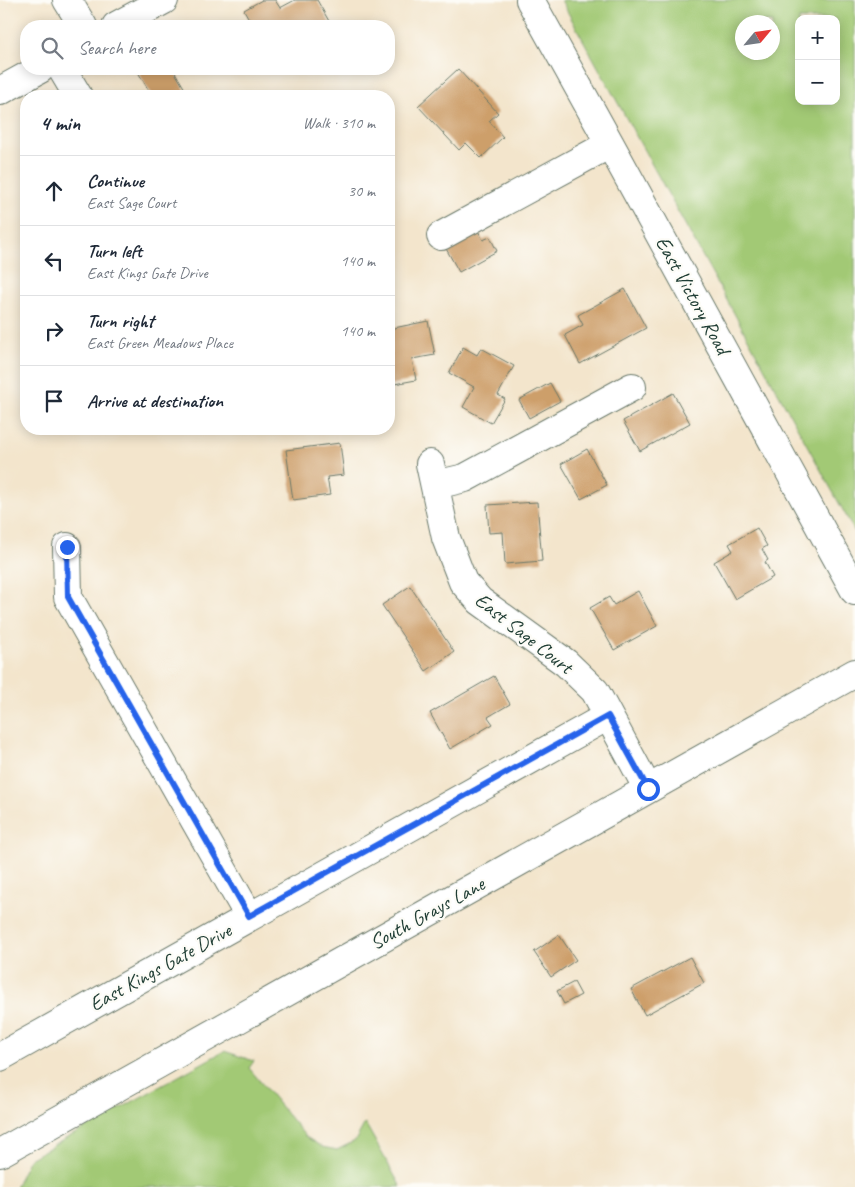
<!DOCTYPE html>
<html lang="en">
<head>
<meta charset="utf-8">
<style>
  :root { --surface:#fff; --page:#f6f6f7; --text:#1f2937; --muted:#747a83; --line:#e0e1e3 }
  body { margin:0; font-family:Caveat,sans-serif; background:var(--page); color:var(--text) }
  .controls { position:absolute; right:15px; top:15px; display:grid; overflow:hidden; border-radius:10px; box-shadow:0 2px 12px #0003 }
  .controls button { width:45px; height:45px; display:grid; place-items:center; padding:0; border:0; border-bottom:1px solid var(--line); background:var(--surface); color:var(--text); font:25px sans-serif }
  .compass { position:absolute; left:735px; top:15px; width:45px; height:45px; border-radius:50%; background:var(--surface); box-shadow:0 2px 12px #0003; rotate:61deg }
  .stop { position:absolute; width:15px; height:15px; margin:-11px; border:4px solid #2563eb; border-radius:50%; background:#fff }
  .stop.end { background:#2563eb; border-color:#fff; box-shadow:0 1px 5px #0008 }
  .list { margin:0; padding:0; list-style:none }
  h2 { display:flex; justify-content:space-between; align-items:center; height:65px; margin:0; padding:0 20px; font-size:21px }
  h2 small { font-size:16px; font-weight:400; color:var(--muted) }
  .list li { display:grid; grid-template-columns:32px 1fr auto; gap:15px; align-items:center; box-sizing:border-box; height:70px; padding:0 20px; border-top:1px solid var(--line) }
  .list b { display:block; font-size:19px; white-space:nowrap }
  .list p { margin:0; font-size:16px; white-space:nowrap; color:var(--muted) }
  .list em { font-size:16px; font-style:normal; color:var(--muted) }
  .icon { flex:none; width:28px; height:28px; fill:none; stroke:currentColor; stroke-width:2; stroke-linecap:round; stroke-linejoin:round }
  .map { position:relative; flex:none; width:855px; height:1187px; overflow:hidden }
  .search { position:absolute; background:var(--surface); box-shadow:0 2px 12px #0003; left:20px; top:20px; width:375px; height:55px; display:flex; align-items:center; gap:12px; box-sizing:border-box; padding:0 18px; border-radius:20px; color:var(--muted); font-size:19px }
  .panel { position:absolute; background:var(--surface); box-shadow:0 2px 12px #0003; left:20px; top:90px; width:375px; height:345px; border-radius:20px }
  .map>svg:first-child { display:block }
  .green { fill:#a2c974; stroke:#608354; fill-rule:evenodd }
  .building { fill:#cd9f6a }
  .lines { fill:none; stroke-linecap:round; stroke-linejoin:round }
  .minor-casing { stroke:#697869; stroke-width:30 }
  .minor { stroke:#fff; stroke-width:28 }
  .route { stroke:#2563eb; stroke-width:6 }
  .labels { text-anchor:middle; stroke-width:4.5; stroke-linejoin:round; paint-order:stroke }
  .street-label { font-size:21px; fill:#1f3d34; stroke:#fdfcf7 }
</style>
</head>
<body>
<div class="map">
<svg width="855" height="1187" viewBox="0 0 855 1187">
  <rect width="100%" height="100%" fill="#fdfcf7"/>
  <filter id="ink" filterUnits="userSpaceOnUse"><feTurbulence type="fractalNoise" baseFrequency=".02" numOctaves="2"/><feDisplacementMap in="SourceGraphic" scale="10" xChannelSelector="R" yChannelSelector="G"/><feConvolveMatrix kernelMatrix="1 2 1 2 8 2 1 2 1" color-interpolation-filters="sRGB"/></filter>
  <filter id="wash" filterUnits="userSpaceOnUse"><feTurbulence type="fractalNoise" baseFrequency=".0096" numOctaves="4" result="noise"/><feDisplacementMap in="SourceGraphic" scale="20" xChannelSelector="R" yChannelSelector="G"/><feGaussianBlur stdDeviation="1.12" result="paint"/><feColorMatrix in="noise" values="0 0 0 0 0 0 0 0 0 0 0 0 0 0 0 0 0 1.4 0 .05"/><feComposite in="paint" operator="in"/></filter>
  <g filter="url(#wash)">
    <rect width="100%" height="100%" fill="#f3e5cc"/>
    <path class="green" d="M561 0H855V532ZM799 19H836V101H799ZM742 22H772V52H742Z
      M224 1051 254 1061 249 1068 306 1137 322 1147 337 1150 355 1141 365 1123 401 1187H15L29 1159Z"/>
    <g id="blocks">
      <path class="building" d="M262 0H275L280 8 295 0H317L330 23 325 26H253L244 10Z
        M143 69H173L189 96H152L138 72Z
        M458 69 498 113 489 121 503 137 481 158 466 143 459 150 418 106Z
        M476 227 483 240 490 237 497 251 459 272 444 245Z
        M625 289 646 328 580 364 565 335 583 325 578 315Z
        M428 321 435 355 412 359 416 380 389 385V329Z
        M463 347 477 355 481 348 514 366 498 395 505 399 491 423 463 407 474 387 449 373Z
        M550 383 560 401 529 418 519 400Z
        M673 393 690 423 640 451 623 421Z
        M340 443 344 475 327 477 330 495 293 500 286 450Z
        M587 449 607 485 581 499 561 464Z
        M537 502 542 561 505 564 503 532 489 533 487 505Z
        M757 528 767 546 762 549 768 560 765 562 773 577 735 599 714 562 733 551 729 544Z
        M410 586 454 652 426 671 382 605Z
        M638 591 657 626 614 650 590 608 609 597 614 605Z
        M494 676 510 704 488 717 493 724 450 749 430 713Z
        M559 935 576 960 551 977 534 952Z
        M690 957 704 983 645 1015 631 989Z
        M574 982 581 995 564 1004 557 991Z"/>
    </g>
  </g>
  <g filter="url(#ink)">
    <use href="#blocks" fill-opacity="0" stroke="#697869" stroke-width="1"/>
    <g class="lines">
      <g class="minor-casing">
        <path id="minor" d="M67 0 83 26
          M530 0 610 144 855 591
          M116 26 164 0
          M62 69 78 96
          M0 91 40 69
          M441 236 610 144
          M430 464 446 538 463 582 480 601 566 663 595 691 648 789
          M435 485 465 478 632 387
          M67 547 68 597 249 916
          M0 1057 608 716
          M0 1153 855 673"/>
      </g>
      <use href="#minor" class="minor"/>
    </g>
  </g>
  <g class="lines" filter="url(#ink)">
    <path class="route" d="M67 547 68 597 249 916 608 716 648 789"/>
  </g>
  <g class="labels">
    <g class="street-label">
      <text transform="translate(693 295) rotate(61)" y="7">East Victory Road</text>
      <text transform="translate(524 633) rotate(38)" y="7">East Sage Court</text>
      <text transform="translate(427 913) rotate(-29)" y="7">South Grays Lane</text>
      <text transform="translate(160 967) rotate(-29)" y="7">East Kings Gate Drive</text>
    </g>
  </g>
</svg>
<div class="controls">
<button>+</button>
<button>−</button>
</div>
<svg class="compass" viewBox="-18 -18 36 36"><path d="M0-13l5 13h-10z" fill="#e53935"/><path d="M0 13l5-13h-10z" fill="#747a83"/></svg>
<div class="stop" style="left:648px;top:789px"></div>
<div class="stop end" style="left:67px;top:547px"></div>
<div class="search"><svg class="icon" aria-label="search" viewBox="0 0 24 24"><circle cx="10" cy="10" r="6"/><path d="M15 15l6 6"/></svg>Search here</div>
<section class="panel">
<h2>4 min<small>Walk · 310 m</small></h2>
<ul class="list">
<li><svg class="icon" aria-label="ahead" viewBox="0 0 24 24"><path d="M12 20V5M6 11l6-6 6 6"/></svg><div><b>Continue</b><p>East Sage Court</p></div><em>30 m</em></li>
<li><svg class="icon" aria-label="left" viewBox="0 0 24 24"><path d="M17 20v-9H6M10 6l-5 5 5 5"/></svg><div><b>Turn left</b><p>East Kings Gate Drive</p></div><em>140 m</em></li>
<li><svg class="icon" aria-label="right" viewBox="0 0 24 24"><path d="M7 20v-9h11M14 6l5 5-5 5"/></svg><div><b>Turn right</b><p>East Green Meadows Place</p></div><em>140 m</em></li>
<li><svg class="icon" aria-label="arrive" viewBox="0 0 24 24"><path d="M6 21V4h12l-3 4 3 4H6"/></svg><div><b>Arrive at destination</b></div></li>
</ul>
</section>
</div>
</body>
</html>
